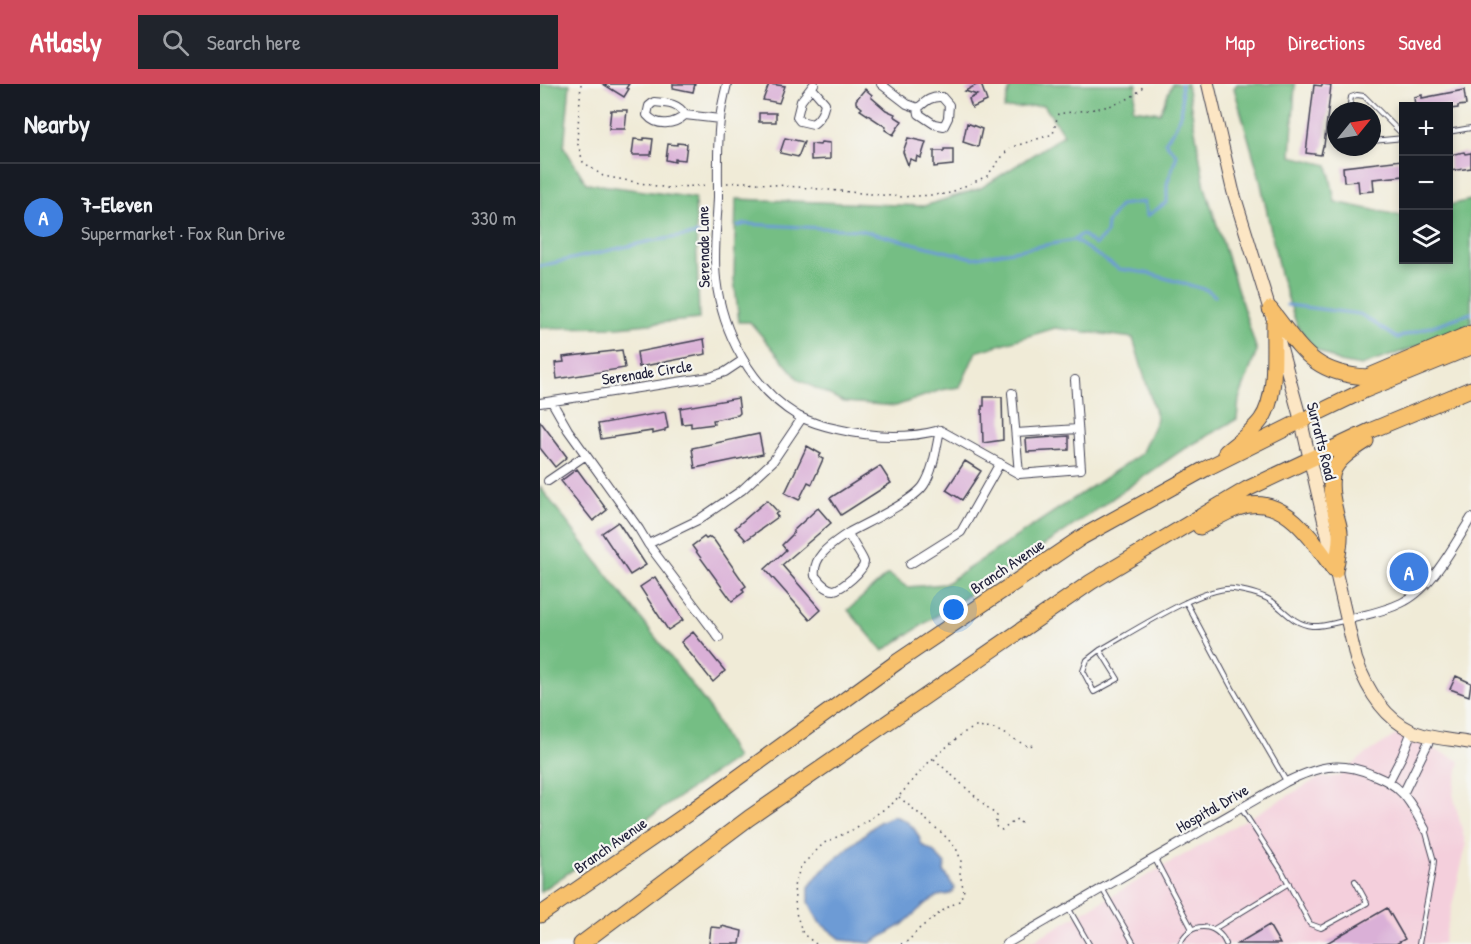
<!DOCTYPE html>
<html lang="en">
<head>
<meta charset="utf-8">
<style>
  :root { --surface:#171b24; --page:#20242c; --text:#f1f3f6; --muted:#9ea1a6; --line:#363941; --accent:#d1495b }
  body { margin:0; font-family:"Patrick Hand",sans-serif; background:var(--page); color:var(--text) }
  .controls { position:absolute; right:18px; top:18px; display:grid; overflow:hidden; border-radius:0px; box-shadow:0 3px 9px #0003 }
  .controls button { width:54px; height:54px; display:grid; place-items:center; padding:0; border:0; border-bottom:2px solid var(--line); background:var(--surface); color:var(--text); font:30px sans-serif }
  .compass { position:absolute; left:787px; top:18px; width:54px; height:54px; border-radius:50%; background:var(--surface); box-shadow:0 3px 9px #0003; rotate:60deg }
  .you { position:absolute; left:414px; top:526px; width:21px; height:21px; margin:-15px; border:4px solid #fff; border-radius:50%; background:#1a73e8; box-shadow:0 0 0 9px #1a73e833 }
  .badge { display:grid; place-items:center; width:39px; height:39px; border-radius:50%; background:var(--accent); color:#fff; font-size:20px; font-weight:700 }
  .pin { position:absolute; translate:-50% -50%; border:3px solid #fff; box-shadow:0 2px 6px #0006 }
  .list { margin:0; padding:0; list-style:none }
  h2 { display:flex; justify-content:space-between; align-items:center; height:78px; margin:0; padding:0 24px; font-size:26px }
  h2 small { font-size:20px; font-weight:400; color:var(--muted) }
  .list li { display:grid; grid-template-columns:39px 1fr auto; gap:18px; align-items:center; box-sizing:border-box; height:108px; padding:0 24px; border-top:2px solid var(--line) }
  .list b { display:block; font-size:22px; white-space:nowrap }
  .list p { margin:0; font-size:20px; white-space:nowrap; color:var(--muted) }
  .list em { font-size:20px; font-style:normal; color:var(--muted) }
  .icon { flex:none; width:33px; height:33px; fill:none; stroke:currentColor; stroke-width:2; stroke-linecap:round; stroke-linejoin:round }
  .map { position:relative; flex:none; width:931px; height:860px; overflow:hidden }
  header { display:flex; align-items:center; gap:36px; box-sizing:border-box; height:84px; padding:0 30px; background:var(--accent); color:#fff }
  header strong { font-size:28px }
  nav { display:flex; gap:33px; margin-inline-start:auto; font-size:21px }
  .search { width:420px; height:54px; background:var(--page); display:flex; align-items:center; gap:15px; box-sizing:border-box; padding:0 21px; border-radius:0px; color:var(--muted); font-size:22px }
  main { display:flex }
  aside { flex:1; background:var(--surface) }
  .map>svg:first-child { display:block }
  .built { fill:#f4cfdc }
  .forest { fill:#75be84; stroke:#4c7060; stroke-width:1.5 }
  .water { fill:#6d9bd5; stroke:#485e88; stroke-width:1.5 }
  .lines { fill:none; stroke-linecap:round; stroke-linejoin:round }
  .stream { stroke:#6d9bd5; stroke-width:3 }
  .building { fill:#dab0d7 }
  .lane-casing { stroke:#414052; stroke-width:6 }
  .street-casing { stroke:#414052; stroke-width:10 }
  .secondary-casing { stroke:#414052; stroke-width:14 }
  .highway-casing { stroke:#414052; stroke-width:17 }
  .path { stroke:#414052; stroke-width:1.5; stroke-dasharray:1.5 4.5; stroke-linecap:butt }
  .lane { stroke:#fff; stroke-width:4 }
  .street { stroke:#fff; stroke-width:8 }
  .secondary { stroke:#fce6c4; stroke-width:12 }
  .highway { stroke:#f7c06c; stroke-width:15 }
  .labels { text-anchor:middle; stroke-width:4.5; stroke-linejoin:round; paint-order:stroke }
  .street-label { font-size:16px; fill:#22223b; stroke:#f6f6f2 }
</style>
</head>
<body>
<header>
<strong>Atlasly</strong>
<div class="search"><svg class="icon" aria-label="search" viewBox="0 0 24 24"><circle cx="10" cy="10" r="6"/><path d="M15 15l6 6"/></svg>Search here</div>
<nav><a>Map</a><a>Directions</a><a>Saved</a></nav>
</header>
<main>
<aside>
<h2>Nearby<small></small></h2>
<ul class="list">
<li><span class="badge" style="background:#3f7fe0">A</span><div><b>7-Eleven</b><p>Supermarket · Fox Run Drive</p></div><em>330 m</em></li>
</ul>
</aside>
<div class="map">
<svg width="931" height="860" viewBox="0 0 931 860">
  <rect width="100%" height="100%" fill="#f6f6f2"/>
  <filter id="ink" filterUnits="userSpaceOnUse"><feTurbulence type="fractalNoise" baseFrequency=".0167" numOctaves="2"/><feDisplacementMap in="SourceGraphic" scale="12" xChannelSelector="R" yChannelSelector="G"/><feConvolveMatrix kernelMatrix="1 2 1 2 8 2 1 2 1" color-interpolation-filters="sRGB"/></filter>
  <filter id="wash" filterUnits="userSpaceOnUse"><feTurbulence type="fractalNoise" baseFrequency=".008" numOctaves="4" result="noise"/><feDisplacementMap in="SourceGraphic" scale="24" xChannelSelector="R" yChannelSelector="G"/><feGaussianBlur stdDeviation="1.35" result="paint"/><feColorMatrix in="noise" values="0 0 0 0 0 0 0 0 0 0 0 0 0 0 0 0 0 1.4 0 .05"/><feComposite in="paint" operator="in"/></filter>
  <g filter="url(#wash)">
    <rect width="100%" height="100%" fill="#f0ebd7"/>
    <path class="built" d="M859 649 920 677 913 710 926 762 903 860H487L779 694 800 692 823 672Z"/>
    <path class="forest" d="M0 0H30L24 63 46 99 155 114 159 235 78 243 0 244Z
      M471 0H597L593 25 620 29 632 0H647L665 103 717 267 699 315 697 335 641 367 524 448 343 567 308 526 348 490 367 503 405 500 601 370 617 335 593 254 515 244 436 268 420 303 401 306 356 322 304 318 259 296 210 238H199L194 195 196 115 384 122 441 104 524 51 504 21 464 25Z
      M697 0H755L751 72 788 81 795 118 863 132 864 176H908L909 121 931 116V240L901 254 821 282 799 278 774 264 757 242 740 190 720 95 694 4Z
      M0 403 168 622 196 674 0 808Z"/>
    <path class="water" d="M353 732C370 736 377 746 382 761L393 767 405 780 404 787 415 805 410 810 398 812 385 820 362 841 331 859 302 856 279 838 269 818V803L282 786 339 738Z"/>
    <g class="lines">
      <path class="stream" d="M198 142 206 140 320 146 433 174 534 156 579 185 607 189 667 206 675 212
        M534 156 542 150 555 161 566 150 567 139 580 121 604 118 607 132 627 118V100L637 71 625 58 636 42 642 25 641 0
        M0 182 111 157 159 150
        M747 221 820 230 857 254 931 229"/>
    </g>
    <g id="blocks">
      <path class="building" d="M63 0H89L86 4 89 5 84 13Z
        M133 0H155L153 8 133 4Z
        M229 0 245 2 239 19 223 16Z
        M438 0H441L447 17 432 24 429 15 437 11 425 7Z
        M782 0 791 1 784 62H783L781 71 766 69 774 1 782 2Z
        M325 5 332 11 331 13 346 26 355 30 354 32 362 37 353 51 345 46 346 43 320 26 322 24 316 19V16Z
        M924 6 926 21 918 22V24L910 25 909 22H875L874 13 882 11V14Z
        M71 26H87L85 45H69Z
        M219 29H236V38H219Z
        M427 39 442 45 438 63 423 58Z
        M104 54 113 55 111 71H92L94 55 104 56Z
        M245 54 264 58 258 73 240 69Z
        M368 54 386 58 381 74 377 72 376 77 370 75 368 81 363 68Z
        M281 58 290 59V75L271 76V60L280 61Z
        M137 59 147 60 145 76 135 75V78L126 76 128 60 137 61Z
        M404 65H413V81L394 83V67H404Z
        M924 68 925 70 931 69V84L910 87 909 71Z
        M862 76 864 92 833 95 834 107 819 108 818 97 804 98 803 83Z
        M164 255 166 270 99 283 97 268Z
        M82 266 85 284 17 295 15 279 24 278 23 273Z
        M444 313H462L463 356 443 359 442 322H444Z
        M198 314 200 329 198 331 173 336 174 340 151 343V339L142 340 140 324Z
        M125 328 128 344 125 345V347L112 350V347L61 355 58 340Z
        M0 337 27 373 15 383 0 364Z
        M219 350 223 370 155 384 152 364Z
        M529 352V366L487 368 486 355Z
        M267 362 281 370 279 373 283 375 272 400 268 398 259 416 245 409Z
        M425 377 441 387 422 416 406 406Z
        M340 382 351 399 301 431 290 414Z
        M37 385 67 426 53 437 21 397Z
        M227 416 238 428 235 430 238 433 206 456 195 444Z
        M278 424 291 439 242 481 281 526 270 536 225 485 246 466 242 461 254 449 253 447Z
        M78 438 106 481 90 491 62 449Z
        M164 453 166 455 170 453 174 456 206 502 202 505 204 508 192 517 152 462Z
        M873 472 885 486 864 503 853 489Z
        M115 493 143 536 128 546 100 503Z
        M153 548 185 587 173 598 141 558Z
        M916 592 931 599 929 612 910 605Z
        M847 824 865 855 856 860H785Z
        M729 841 740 860H697Z
        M182 842 202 847 200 860H169L171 843 182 844Z"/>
    </g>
  </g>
  <g filter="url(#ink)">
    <use href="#blocks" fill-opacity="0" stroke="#414052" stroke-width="1.5"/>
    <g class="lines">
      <g class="lane-casing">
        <path id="lane" d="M809 27 811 13 817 11 824 12 864 52
          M908 48 931 44
          M832 57 864 54
          M646 518 692 604 746 697
          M560 566 578 595 554 608 543 587 547 576 560 566C589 550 663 501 694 505 706 507 723 511 733 518 746 528 754 540 772 542 782 543 793 539 804 537
          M701 724 742 787 770 840 781 844 827 819 815 797
          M615 775 652 845
          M563 806 594 860
          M529 825 549 860
          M674 845 749 799
          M640 860C649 837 677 838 686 860
          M879 860 893 786 894 777 885 745"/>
      </g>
      <g class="street-casing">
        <path id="street" d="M187 0C184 12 181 24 180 36 177 61 178 88 178 113 177 140 173 169 176 195 182 248 211 304 258 332 270 338 283 342 297 345 331 353 367 355 400 346
          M341 0 367 20 378 24 379 30 394 40 404 42 408 34 409 21 402 13C391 12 386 17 378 24
          M272 4 285 19C283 28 281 34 273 40L260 37 257 33 261 17 274 0
          M145 31C134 41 117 43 107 31L109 22 114 18C127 19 138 19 145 31L180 35
          M472 309 479 390
          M12 318 28 346 99 445 108 460 179 554
          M0 319 170 293 185 288 203 276
          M400 346 479 390 541 385 535 296
          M476 349 538 345
          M8 397 46 371
          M308 449C311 457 323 473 324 478 325 486 301 505 294 506 286 506 280 498 275 492 272 471 294 459 308 449Z
          M308 449C326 439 374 417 384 401 394 385 396 364 400 346
          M108 460 158 436 202 406 233 377 262 334
          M370 480 421 448 460 379
          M807 536C826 530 848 527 865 517 892 503 915 460 931 434
          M849 697 862 672 872 647
          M863 710 891 653
          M466 860 746 698C777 683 798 676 831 690 843 695 853 699 862 709 872 719 878 733 885 745"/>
      </g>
      <g class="secondary-casing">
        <path id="secondary" d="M668 0 693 107 732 233
          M738 253 761 337 816 575C826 603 842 633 872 647 890 655 912 655 931 659"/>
      </g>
      <g class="highway-casing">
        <path id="highway" d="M730 225C762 265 772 290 827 293L931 249
          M686 368C698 358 712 348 721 336 738 313 733 267 734 239
          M660 443C672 437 685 428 698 424 744 407 772 456 795 487
          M795 487C797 475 801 461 800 449 800 442 796 433 795 426 785 387 793 378 826 357
          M0 831 153 726 357 578 542 453 665 385 761 337 823 307 931 263
          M41 860 209 734 551 498 707 405 832 346 931 305"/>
      </g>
      <path class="path" d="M41 0 37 57 43 78 63 92 127 104 168 101
        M187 99 206 98 362 113 407 110 447 92 469 64 513 50 518 30C547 25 586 26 605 0
        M394 675 457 732 455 742 462 746 477 735 481 739
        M359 713 403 750 416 764 421 776 420 790 424 808 419 817 405 825 380 844 368 857 361 860
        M276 860 263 850 256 829 254 802 261 782 284 759 314 745 352 720 389 678 423 649 436 643 455 645 487 662 495 661"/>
      <use href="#lane" class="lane"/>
      <use href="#street" class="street"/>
      <use href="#secondary" class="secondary"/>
      <use href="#highway" class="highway"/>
    </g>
  </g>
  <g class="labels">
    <g class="street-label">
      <text transform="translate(163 163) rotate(-91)" y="6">Serenade Lane</text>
      <text transform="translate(107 288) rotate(-9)" y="6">Serenade Circle</text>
      <text transform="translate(782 357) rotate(76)" y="6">Surratts Road</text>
      <text transform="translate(467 482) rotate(-34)" y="6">Branch Avenue</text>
      <text transform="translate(672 724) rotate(-30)" y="6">Hospital Drive</text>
      <text transform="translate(70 761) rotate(-35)" y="6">Branch Avenue</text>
    </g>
  </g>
</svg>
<div class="controls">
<button>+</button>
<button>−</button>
<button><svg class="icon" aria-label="layers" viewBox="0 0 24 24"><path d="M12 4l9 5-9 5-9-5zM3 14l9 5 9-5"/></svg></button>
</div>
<svg class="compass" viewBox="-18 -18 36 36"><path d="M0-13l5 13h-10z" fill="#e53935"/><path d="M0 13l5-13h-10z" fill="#9ea1a6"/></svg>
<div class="you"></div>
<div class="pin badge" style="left:869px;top:488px;background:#3f7fe0">A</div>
</div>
</main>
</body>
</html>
